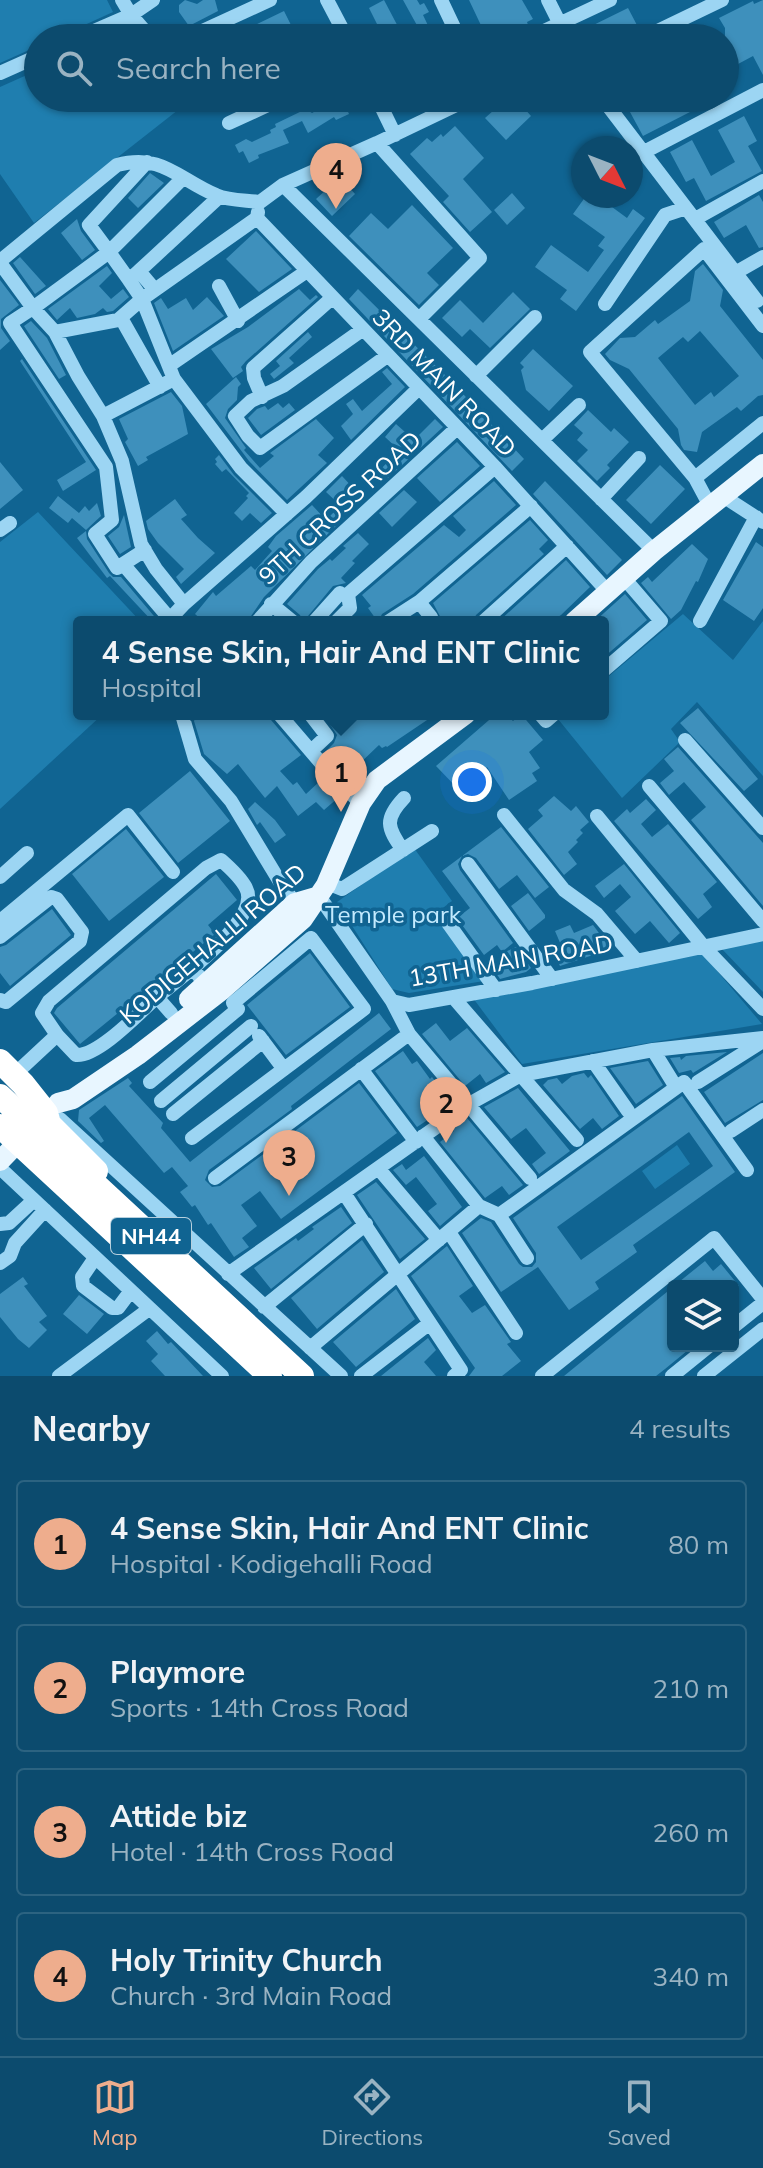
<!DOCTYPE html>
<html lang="en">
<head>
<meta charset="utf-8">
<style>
  :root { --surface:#0c4b6e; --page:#1a5576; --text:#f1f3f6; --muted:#9ab3c2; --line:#2c6381; --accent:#eead8d }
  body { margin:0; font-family:Mulish,sans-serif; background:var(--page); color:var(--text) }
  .controls { position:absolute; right:24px; bottom:24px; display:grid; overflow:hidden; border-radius:8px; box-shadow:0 2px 6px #0004 }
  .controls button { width:72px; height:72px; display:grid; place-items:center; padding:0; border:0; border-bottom:2px solid var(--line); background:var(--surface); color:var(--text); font:40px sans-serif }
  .compass { position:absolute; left:571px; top:136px; width:72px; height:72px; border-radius:50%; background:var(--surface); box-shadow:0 2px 6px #0004; rotate:132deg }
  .you { position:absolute; left:472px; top:782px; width:28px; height:28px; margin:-20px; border:6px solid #fff; border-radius:50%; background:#1a73e8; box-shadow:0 0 0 12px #1a73e833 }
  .badge { display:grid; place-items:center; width:52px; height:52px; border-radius:50%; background:var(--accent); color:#111; font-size:26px; font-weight:700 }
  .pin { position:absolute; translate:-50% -66px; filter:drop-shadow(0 2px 4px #0008) }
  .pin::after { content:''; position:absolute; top:42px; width:28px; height:24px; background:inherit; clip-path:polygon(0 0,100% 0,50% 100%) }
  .popup { position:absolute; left:73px; top:616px; width:536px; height:104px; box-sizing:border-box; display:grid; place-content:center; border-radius:8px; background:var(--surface); filter:drop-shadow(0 2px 6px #0005); font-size:26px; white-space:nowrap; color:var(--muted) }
  .popup b { font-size:30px; color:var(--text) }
  .popup::after { content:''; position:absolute; left:50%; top:100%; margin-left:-16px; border:16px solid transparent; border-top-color:var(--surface) }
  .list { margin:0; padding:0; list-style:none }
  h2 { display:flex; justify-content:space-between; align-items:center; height:104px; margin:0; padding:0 32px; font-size:34px }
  h2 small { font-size:26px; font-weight:400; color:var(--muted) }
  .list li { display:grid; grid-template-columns:52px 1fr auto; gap:24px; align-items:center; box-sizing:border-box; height:128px; margin:0 16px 16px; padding:0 16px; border:2px solid var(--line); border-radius:8px }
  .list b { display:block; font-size:30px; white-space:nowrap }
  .list p { margin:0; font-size:26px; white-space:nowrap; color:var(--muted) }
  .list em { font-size:26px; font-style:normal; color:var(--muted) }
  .icon { flex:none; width:44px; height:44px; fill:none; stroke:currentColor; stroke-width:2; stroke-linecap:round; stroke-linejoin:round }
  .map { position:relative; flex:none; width:763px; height:1376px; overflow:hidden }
  .search { position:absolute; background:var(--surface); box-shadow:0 2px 6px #0004; left:24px; right:24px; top:24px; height:88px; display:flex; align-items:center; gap:20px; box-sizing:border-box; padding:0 28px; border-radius:44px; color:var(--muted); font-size:30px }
  .sheet { height:680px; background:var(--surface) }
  nav { display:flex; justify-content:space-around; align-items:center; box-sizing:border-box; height:112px; border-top:2px solid var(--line); background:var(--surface); font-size:22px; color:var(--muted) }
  nav a { display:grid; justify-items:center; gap:4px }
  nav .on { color:var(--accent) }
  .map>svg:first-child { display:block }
  .green { fill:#1f7eaf }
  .building { fill:#3e90bc; fill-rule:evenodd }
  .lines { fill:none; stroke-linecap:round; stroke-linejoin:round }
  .minor { stroke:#9cd5f3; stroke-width:14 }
  .major { stroke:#e8f6ff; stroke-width:20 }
  .highway { stroke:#fff; stroke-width:24 }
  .highway-bridge { stroke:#fff; stroke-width:24 }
  .labels { text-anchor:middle; stroke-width:7; stroke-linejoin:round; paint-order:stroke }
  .shield { fill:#106492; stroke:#b7d0de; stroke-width:2 }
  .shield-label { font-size:22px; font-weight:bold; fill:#fff }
  .street-label { font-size:24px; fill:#fff; stroke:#106492 }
  .park-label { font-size:24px; fill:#c3eafe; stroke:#106492 }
</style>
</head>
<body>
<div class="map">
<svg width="763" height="1376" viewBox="0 0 763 1376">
  <rect width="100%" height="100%" fill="#106492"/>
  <path class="green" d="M0 0H107L113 12 56 38H38V46L0 63Z
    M38 70V98L192 99 34 223 0 174V87Z
    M38 512 141 622H79V714H103L0 809V542Z
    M683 614 733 660 763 621V776L697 702 671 729 680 742 622 798 558 719 564 714H603V681Z
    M414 848 452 901 435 914 484 981 409 993 392 989 337 902Z
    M763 939V992L721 948Z
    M702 953 762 1024 522 1064 473 998Z
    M677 1145 690 1164 655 1189 642 1171Z"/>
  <path class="building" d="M185 0 197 4 203 0H215L218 11 189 26 179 12V5Z
    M384 0 404 38H384L369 8Z
    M403 0H417L420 5 424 3 429 12 423 15 434 38H424Z
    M469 0H522L533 19 527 22 528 25 504 38H487Z
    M763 0V75L753 56 725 71V28L719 18 753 1 754 4Z
    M628 8 639 29 621 38H567Z
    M284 11 291 25 266 38H259L253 26Z
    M335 98H342L349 114 336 120 334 117 308 133 302 121 283 130 289 143 258 155 259 158 249 163 243 151 239 153 235 145 246 139 252 142 271 133 270 130 276 127 275 124 306 109 312 113 331 103 330 100Z
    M629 98H683L690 112 643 136 624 101Z
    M516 99 531 116 506 140 485 118 503 102 508 106Z
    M744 116 757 141 748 146 762 171 706 201 694 178 686 182 670 152 692 140 711 176 735 162 718 130Z
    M455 126 484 158 463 179 492 212 470 232 443 202 449 196 410 154 427 138 432 142 441 134 443 137Z
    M150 173 164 183 138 208 128 198Z
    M340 177 355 194 332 216 316 199Z
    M512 193 525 208 507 225 494 210Z
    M759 195 763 202V247L759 248 746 225 724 238 714 222Z
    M586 196H597L627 218 633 209 645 218 576 311 560 299 567 290 535 267 551 245 588 272 604 250 598 246 605 237 573 214Z
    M412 205 453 248 427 273 439 285 419 305 349 236 371 213 388 229Z
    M77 219 81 231 95 250 82 260 61 233Z
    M256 231 292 269 259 292 226 259Z
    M20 257 46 286 35 294 13 263Z
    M703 264 723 290 720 306 763 360V395L758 396 741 411 737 407 702 432 697 452 684 450 681 445 678 429 629 369 610 360 605 354 620 338 635 337 655 320 658 324 690 301 695 271ZM700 331 739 376 714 397 711 392 695 405 658 358 683 337 688 342Z
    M107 266 112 273 99 286 111 299 123 289 129 297 113 311 107 312 103 308 95 314 77 318 70 308 57 320 48 309Z
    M0 280 19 305 1 319V328L10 341 0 350Z
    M299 289 310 300 316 295 318 297 246 361 241 367 243 371 233 378 211 349 248 327Z
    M358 289 449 379 524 459 512 471 349 299Z
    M513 292 530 309 490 348 470 329 462 337 442 318 460 300 483 323Z
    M207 297 224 316 173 351 154 303 161 298 168 309 186 298 193 310Z
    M31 321 47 338 66 375 59 379 24 326Z
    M308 332 312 337 289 358 294 363 274 379 270 374 280 366 276 361Z
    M533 349 573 386 549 411 526 390 521 370 524 367 520 363Z
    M22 359 96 470 63 491 57 480 86 462 20 361Z
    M387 368 405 387 351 440 341 426 353 414 346 404 353 399 362 411 392 384 382 372Z
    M236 377 241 384 238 387 237 400 228 409 225 418 246 448 244 450 260 468 274 456 270 453 316 419 334 438 318 455 327 463 287 500 249 461 206 404Z
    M171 392 182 406 188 434 146 457 148 460 138 466 125 442 128 439 119 419Z
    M278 403 283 408 289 403 295 410 261 435 248 418 257 409 265 406 268 410Z
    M588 410 611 432 614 428 629 442 607 465 610 468 597 481 577 461 588 450 577 440 583 433 574 425Z
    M435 419 443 427 388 478 380 470 399 450 385 437 396 424 414 440Z
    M457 442 480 466 440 502 417 478Z
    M219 455 234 475 272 513 261 523 250 513 242 521 234 513 248 498 246 496 249 493 226 469 222 472 215 464 217 462 215 459Z
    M0 462 23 490 0 509Z
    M660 465 685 489 651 524 626 500Z
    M342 476 355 490 340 505 326 492Z
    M494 481 516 505 413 594 382 614 378 622 368 608 371 606 362 595 444 525 459 537 466 530 453 516Z
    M545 481 622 560 607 575 533 494Z
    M404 490 417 502 392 527 379 513Z
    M58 496 79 513 85 506 89 511 97 503 101 516 86 530 72 518 68 523 49 508Z
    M175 499 187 515 181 519 198 538 215 553 181 584 176 577 184 569 158 543 148 529 146 521Z
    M312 505 326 520 337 509 344 518 264 597 247 622H204L195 614 213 592 216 596 251 566 255 570 272 551 268 547 276 536Z
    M124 515 131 547 120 554 108 536 119 527Z
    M530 520 548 540 539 549 544 554 476 615 473 622H443L433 603Z
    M86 531 87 539 109 573 113 577H121L159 622H153L110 576 107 578 77 538Z
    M358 533 369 544 352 561 355 563 341 578 346 583 333 586 303 622 300 615 287 604 318 569 330 559 332 561 346 548 343 546Z
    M756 542 763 547V608L754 621 723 600Z
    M692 544 708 559 698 582 696 581 681 610 671 619 641 583 648 577 652 582Z
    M566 560 590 587 561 615 551 622H498Z
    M625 594 647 620 603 658V622H594Z
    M698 708 758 779 744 791 680 723Z
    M197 714H269L271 720 301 755 280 771 293 785 297 782 306 794 320 781 339 797 324 810 316 802 298 816 277 786 265 798 238 764 227 774 204 754 194 721Z
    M323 714H436L387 747 386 746 382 748 379 745 357 766 363 772 353 781 325 752 334 743 337 735Z
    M496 714H506L513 721 521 714 543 740 529 752 540 768 532 773 537 781 509 800 487 767 460 791 436 766Z
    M678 747 763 843V906L691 820 706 807 684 782 669 795 660 783 674 771 664 759Z
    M190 771 230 821 178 863 139 813Z
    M554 796 571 811 576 806 589 822 580 830 583 833 576 840 578 842 568 852 577 864 564 875 528 829 543 816 538 810Z
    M646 799 656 810 641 824 652 837 668 824 717 882 703 894 712 907 698 919 614 821 627 809 630 813Z
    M255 802 275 820 286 835 275 843 260 822 257 825 248 809Z
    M501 827 549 887 535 898 517 875 499 889 476 858 468 854 462 856 458 864 460 870 513 943 502 952 497 945 484 955 457 918 470 908 442 871Z
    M126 829 164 877 109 921 72 874Z
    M624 864 680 933 669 943 650 921 635 934 615 911 631 897 620 884 604 898 595 886Z
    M216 874 237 900 208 925 215 934 80 1044 54 1013 57 1008Z
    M528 893 545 915V918L529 931 511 906Z
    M52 909 71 935 10 986 0 973V947L6 945Z
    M570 925 574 933 593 925 611 949 560 966 552 948 561 945 555 931Z
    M516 947 531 968 526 972 500 979 494 970 508 959 503 953Z
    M310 953 350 1007 286 1055 247 1005Z
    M379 1013 391 1029 291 1106 292 1109 209 1170 205 1180 212 1187 220 1186 277 1144 295 1168 312 1153 295 1131 359 1083 397 1133 281 1219 260 1191 241 1205 257 1226 242 1238 249 1247 234 1257 211 1223 208 1225 195 1205 192 1207 180 1192 188 1186 172 1167 164 1173 105 1105 89 1118 104 1141 101 1143 78 1121 79 1110 128 1078 132 1083 129 1086 163 1123 161 1128 190 1162Z
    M436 1023 450 1041 467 1028 505 1072 486 1083 480 1074 465 1086 422 1034Z
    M403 1051 412 1064 417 1061 430 1079 432 1077 443 1091 427 1103 435 1115 417 1127 375 1071Z
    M727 1052 693 1073 691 1070 679 1073 670 1058 680 1057 681 1060 686 1056Z
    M763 1053V1100L725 1123 704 1092Z
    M648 1061 663 1085 636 1104 610 1068Z
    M584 1073 588 1078 591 1075 619 1116 602 1129 593 1118 580 1129 543 1085 548 1080 557 1078 562 1084 572 1076Z
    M518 1088 570 1151 539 1174 532 1164 546 1153 526 1128 511 1139 484 1107Z
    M682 1096 735 1172 633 1245 637 1252 595 1282 599 1289 569 1310 538 1267 501 1292 462 1233 481 1218 491 1222 519 1264 523 1267H532L536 1262V1253L513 1218ZM689 1132 713 1166 581 1260 557 1227Z
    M467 1118 523 1185 509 1195 502 1186 485 1198 440 1142 454 1131 452 1128Z
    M424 1156 462 1207 440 1226 428 1211 437 1204 416 1177 406 1185 393 1170 402 1164 406 1170Z
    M376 1182 425 1239 400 1259 357 1195Z
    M341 1207 352 1223 271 1289 254 1268 296 1238 298 1241 314 1229 312 1227Z
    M362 1240 384 1272 317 1329 291 1298Z
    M447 1246 473 1286 459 1296 472 1313 485 1305 511 1342 507 1344 521 1361 502 1376H469L475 1368 411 1276Z
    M705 1261 713 1271 721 1264 739 1286H674Z
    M23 1277 28 1284 24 1286 47 1316 39 1322 47 1330 29 1348 18 1339 0 1317V1294Z
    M673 1287V1346H693L665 1369 656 1376H564Z
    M396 1289 415 1319 356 1367 333 1342Z
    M79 1295 104 1314 87 1334 63 1314Z
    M157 1331 168 1344 171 1342 203 1376H165L151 1361 158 1354 146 1341Z
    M428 1338 436 1350 424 1362 436 1376H381Z"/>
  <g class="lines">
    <path class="minor" d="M122 0 131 15 151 38
      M327 0 347 38
      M441 0 459 38
      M548 0 559 22
      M78 38 131 15 153 0
      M187 38 270 0
      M529 38 610 0
      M643 38 722 0
      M0 73 38 56
      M377 98 395 135
      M602 98 757 301
      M381 106 400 98
      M229 123 283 98
      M377 143 480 258 419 319
      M644 152 763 90
      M147 162 89 225 109 252 183 178
      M283 185 654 551
      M258 212 257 218 495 467 608 592
      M257 218 142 299 174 379 103 416 122 461 141 544 156 569 184 604 306 497 418 389
      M695 219 763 181
      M0 261 117 165C162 153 178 179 216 195 229 201 246 200 260 202L283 185 377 143 471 98
      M0 263 33 308 109 252 129 280 139 271
      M735 273 763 257
      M129 280 142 299 118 320 55 332 33 308 10 323 106 467 112 520 95 534 117 568 145 550
      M219 286 238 321
      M155 290 139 271 219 197
      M605 304 665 215 686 208
      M121 318 160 387
      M763 326 704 249 590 352 695 478 763 423
      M362 330 283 386 251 401 235 416 248 436 260 448 387 356
      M55 332 78 376 103 416
      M170 365 307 271
      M476 376 535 317
      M174 379 241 468 287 514
      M262 397 254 378 253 368 332 298
      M542 440 579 405
      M695 478 710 506
      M723 496 763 522
      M601 499 639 458
      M0 530 10 523
      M123 564 170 619 184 604
      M419 602 431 617
      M271 604 293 622
      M700 621 756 517
      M257 622 311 562 457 428
      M314 622 340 593
      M336 622 350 608 348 594 495 467
      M388 622 419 602 531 506
      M483 622 567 546
      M603 671 661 621 624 578
      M187 714 183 718 195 759 231 801 283 887 295 903
      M279 714 333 777 361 803
      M310 714 327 736 311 751
      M540 714 546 721 554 714
      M685 740 763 828
      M649 786 763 921
      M504 815 564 890 597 914 637 961
      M597 816 704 947 763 1009
      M403 850C387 828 384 819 404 798
      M468 864 552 979
      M0 877 27 853
      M327 883 342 889 432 831
      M319 896 392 1001 409 1034 530 1178
      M443 916 496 990
      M0 921 128 815 173 872
      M0 937 51 897 57 899 82 932 80 941 6 1002 0 1000
      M157 997 193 968
      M453 997 577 1140
      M392 1001 409 1005 532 983 763 934
      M57 1035 76 1055C98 1057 140 1012 157 997L171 1013
      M259 1036 283 1068
      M653 1050 674 1084
      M593 1061 628 1111
      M361 1069 416 1142
      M14 1075 57 1035 42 1013 49 1001 206 868 221 860C229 867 241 878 246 888 259 912 209 954 193 968L206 986
      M150 1082 238 1009
      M698 1082 763 1041
      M161 1101 251 1026
      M173 1114 263 1041
      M60 1119 341 1376
      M731 1131 763 1110
      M192 1138 364 1009 311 938 233 1003
      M0 1168 222 1376
      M378 1168 439 1240
      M215 1178 409 1034
      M344 1193 461 1370 454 1376
      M479 1206 499 1215 684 1082 747 1170
      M499 1215 527 1258
      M0 1224 9 1223 34 1200
      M449 1232 516 1333
      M95 1258 82 1277 83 1286 112 1308H118L130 1292
      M0 1263 10 1256 15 1243 45 1210
      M228 1274 469 1104 521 1075 653 1050 763 1038
      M264 1307 366 1224
      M733 1327 763 1303
      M310 1348 479 1206 423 1136
      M59 1376 149 1309
      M361 1376 430 1323
      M542 1376 714 1238 763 1299
      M672 1376 709 1346
      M704 1376 763 1329"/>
    <path class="major" d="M574 622 654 551 763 464
      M189 999 295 903 319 896
      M58 1103 73 1099 138 1055 222 990 303 919 326 885 361 803 377 780 466 714
      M0 1161 26 1134"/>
    <path class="highway" d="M0 1061 23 1084 46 1113 49 1124 96 1171"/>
    <path class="highway-bridge" d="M0 1096 302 1376
      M0 1126 270 1376"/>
  </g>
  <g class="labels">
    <rect class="shield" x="111" y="1218" width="80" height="36" rx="6"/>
    <g class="shield-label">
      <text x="151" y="1244">NH44</text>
    </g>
    <g class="street-label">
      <text transform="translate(444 383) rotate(46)" y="8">3RD MAIN ROAD</text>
      <text transform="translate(340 508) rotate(-43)" y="8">9TH CROSS ROAD</text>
      <text transform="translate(213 944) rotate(-40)" y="8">KODIGEHALLI ROAD</text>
      <text transform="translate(511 961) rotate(-10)" y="8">13TH MAIN ROAD</text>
    </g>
    <g class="park-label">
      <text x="393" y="923">Temple park</text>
    </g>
  </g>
</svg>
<div class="controls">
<button><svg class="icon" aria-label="layers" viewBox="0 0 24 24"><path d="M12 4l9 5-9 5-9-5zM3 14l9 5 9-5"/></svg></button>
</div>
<svg class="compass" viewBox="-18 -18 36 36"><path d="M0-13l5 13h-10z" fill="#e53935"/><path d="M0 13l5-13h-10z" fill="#9ab3c2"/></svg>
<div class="you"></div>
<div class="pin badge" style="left:341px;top:812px">1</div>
<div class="popup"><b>4 Sense Skin, Hair And ENT Clinic</b>Hospital</div>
<div class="pin badge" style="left:446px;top:1143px">2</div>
<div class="pin badge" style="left:289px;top:1196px">3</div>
<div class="pin badge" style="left:336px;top:209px">4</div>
<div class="search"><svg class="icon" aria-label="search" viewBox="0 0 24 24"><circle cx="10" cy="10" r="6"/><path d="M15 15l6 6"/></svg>Search here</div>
</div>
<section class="sheet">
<h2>Nearby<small>4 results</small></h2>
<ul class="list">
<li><span class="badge">1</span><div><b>4 Sense Skin, Hair And ENT Clinic</b><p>Hospital · Kodigehalli Road</p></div><em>80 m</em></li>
<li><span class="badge">2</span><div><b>Playmore</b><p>Sports · 14th Cross Road</p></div><em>210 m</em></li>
<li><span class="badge">3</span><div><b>Attide biz</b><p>Hotel · 14th Cross Road</p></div><em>260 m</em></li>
<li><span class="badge">4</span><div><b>Holy Trinity Church</b><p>Church · 3rd Main Road</p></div><em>340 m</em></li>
</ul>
</section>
<nav>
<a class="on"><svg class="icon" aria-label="map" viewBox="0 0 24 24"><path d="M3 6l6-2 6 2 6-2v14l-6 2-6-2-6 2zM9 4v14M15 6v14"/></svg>Map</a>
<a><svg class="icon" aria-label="directions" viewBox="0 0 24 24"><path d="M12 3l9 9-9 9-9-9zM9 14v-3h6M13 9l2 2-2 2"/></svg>Directions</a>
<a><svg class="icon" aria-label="saved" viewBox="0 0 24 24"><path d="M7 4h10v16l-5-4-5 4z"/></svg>Saved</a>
</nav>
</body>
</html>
